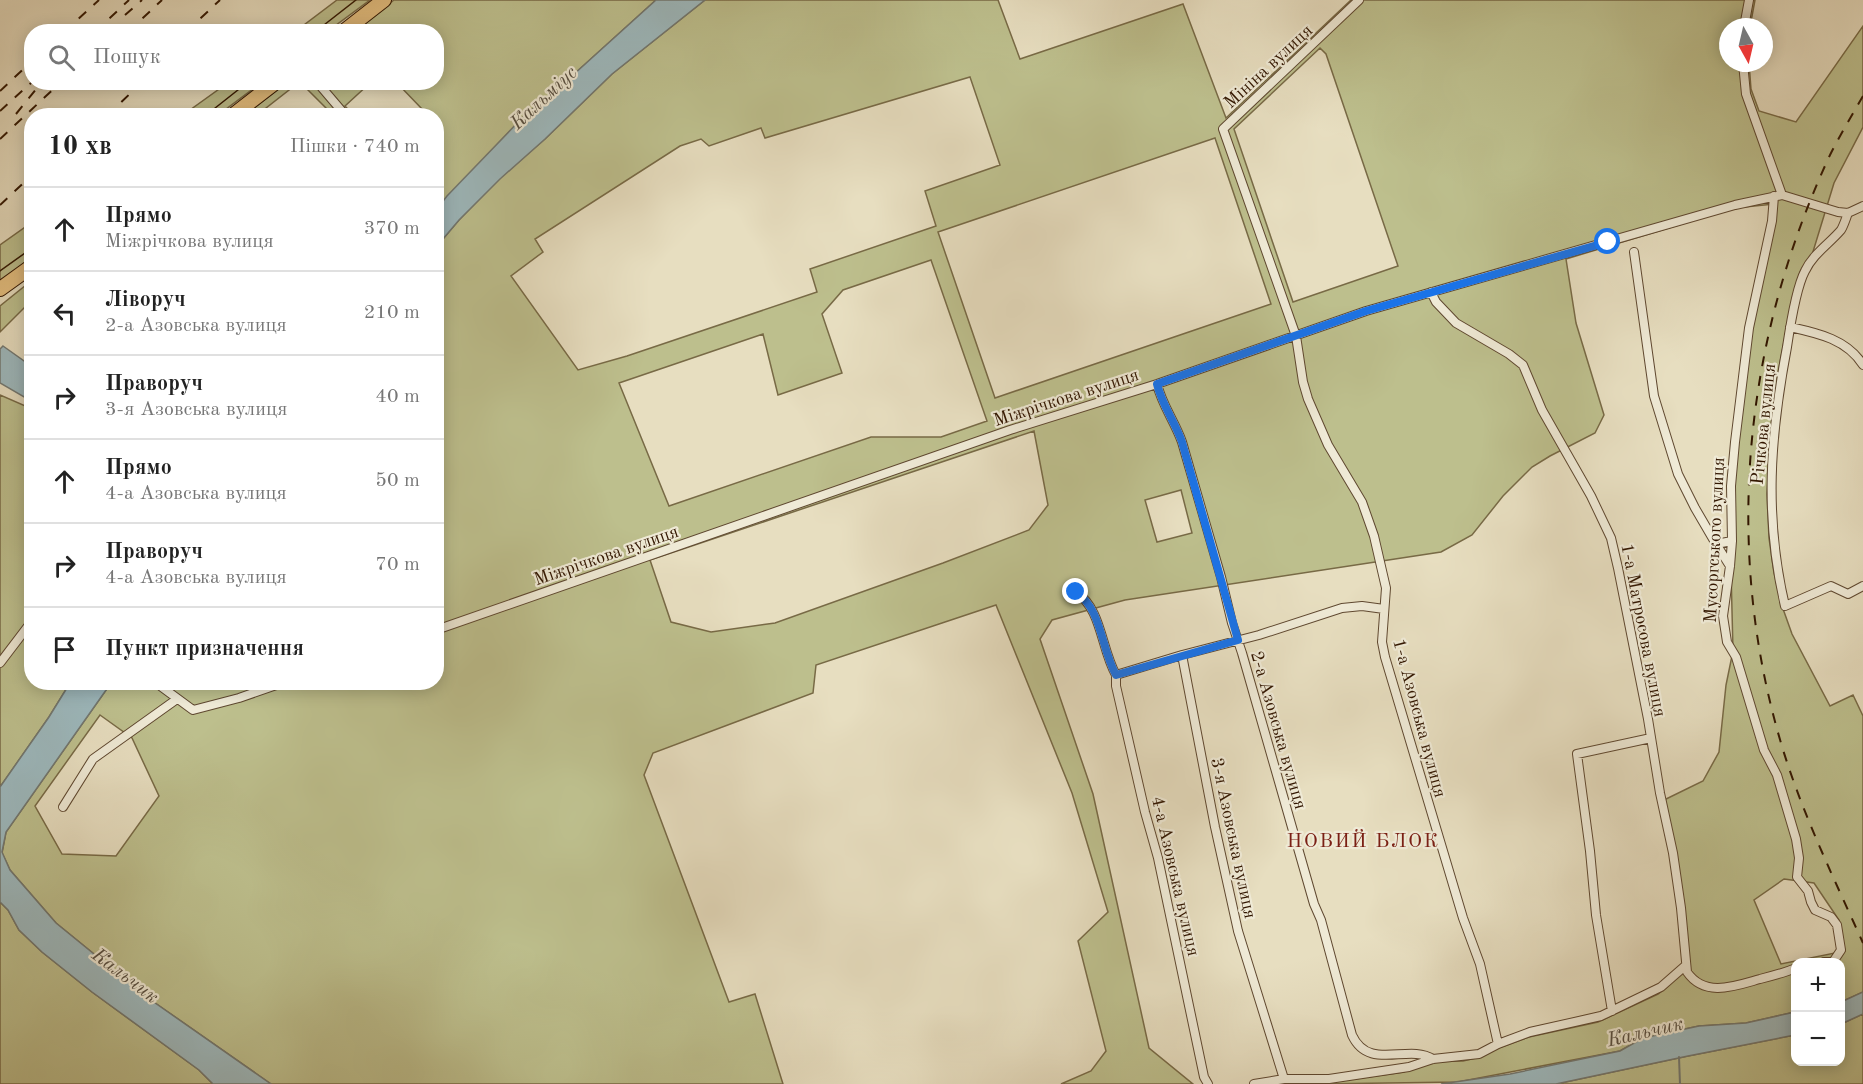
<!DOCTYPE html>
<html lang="uk">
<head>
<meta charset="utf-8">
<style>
  :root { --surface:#fff; --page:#f2f2f2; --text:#222; --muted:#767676; --line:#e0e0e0 }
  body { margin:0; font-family:"Old Standard TT",serif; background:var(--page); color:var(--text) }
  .controls { position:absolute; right:18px; bottom:18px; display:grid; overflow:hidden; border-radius:12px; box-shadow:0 3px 15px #0003 }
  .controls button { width:54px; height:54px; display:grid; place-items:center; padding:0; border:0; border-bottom:2px solid var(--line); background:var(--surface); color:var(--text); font:30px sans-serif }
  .compass { position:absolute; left:1719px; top:18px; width:54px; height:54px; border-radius:50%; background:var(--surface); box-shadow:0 3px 15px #0003; rotate:172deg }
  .stop { position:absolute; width:18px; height:18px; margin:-14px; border:4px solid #1a73e8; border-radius:50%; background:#fff }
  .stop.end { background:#1a73e8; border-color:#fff; box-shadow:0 2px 6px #0008 }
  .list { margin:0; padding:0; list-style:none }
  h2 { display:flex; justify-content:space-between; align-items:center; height:78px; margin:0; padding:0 24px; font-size:26px }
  h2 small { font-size:20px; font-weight:400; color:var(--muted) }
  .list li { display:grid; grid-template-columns:39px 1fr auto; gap:18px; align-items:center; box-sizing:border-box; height:84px; padding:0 24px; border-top:2px solid var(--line) }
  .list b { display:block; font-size:22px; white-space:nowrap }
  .list p { margin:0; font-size:20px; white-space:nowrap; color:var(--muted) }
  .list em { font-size:20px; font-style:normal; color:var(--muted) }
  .icon { flex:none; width:33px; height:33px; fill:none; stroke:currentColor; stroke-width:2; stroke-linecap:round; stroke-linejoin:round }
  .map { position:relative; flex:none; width:1863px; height:1084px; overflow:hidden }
  .search { position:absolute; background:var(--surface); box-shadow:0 3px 15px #0003; left:24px; top:24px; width:420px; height:66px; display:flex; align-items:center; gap:15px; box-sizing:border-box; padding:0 21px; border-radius:24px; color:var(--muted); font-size:22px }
  .panel { position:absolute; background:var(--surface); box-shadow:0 3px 15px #0003; left:24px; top:108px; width:420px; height:582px; border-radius:24px }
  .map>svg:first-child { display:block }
  .green { fill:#bdbf8d; stroke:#786a46; stroke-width:1.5; fill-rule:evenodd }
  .water { fill:#9db9be; stroke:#727872; stroke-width:1.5 }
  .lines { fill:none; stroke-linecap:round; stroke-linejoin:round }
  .stream { stroke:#727872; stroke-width:2 }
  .street-casing { stroke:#5f4830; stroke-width:10 }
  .highway-casing { stroke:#321600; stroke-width:16 }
  .street { stroke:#efead6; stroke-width:8 }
  .highway { stroke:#e4bf80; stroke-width:14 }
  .tram { stroke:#321600; stroke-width:1.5 }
  .rail { stroke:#321600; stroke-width:2; stroke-dasharray:10 10; stroke-linecap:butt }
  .route { stroke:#1a73e8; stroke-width:8 }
  .labels { text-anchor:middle; stroke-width:4.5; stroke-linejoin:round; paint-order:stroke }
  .street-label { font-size:18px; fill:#321600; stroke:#efead6 }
  .water-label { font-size:20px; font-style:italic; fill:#574f42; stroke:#efead6 }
  .neighbourhood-label { font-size:20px; letter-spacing:1.5px; fill:#7a1f14; stroke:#efead6 }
</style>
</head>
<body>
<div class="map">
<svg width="1863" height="1084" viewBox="0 0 1863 1084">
  <rect width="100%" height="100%" fill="#e7dec0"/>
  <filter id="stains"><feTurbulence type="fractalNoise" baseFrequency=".00333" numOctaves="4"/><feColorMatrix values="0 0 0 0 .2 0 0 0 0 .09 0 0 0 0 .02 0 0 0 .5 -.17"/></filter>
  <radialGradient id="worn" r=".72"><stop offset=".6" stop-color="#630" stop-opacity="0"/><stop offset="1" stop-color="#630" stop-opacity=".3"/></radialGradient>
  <path class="green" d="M337 0H370L328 31H296Z
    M394 0H656L562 85 524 116 437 209 436 116 418 115 423 110 397 83 436 82V32H353Z
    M705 0H998L1020 59 1183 4 1226 118 1351 0H1755L1750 27H1728V63H1749L1751 89 1759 111 1796 122 1863 26V127L1834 183 1812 255 1800 272 1787 326 1774 394 1767 494 1769 538 1774 573 1782 606 1792 634 1830 706 1853 695 1863 716V992L1841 1002 1840 962H1796L1795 1012 1746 1023 1699 1026 1643 1038 1620 1051 1458 1082 1318 1084 1404 1072 1420 1062 1463 1061 1480 1057 1493 1050 1529 1037 1598 1022 1658 994 1667 987 1684 966 1676 870 1662 801 1703 781 1719 752 1726 685 1733 651 1731 570 1733 439 1774 204 1735 208 1566 259 1576 323 1604 415 1595 433 1550 456 1532 467 1503 496 1472 535 1441 552 1125 600 1052 620 1040 639 1093 794 1149 1048 1193 1084H1061L1091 1071 1106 1051 1078 941 1108 912 1072 793 996 605 816 665 813 693 653 753 644 775 729 1002 755 994 783 1084H271L148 998 56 923 10 870 2 853 6 832 111 683 436 682 437 246 459 220 500 178 545 139 612 74ZM1320 48 1326 54 1398 266 1293 302 1234 129ZM970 77 1000 165 925 191 936 226 810 269 817 292 627 356 578 370 511 276 543 252 535 239 680 146 701 139 709 146 761 128 765 138ZM1215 138 1271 304 995 398 938 232ZM931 260 987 421 941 437H871L669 506 619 383 763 334 778 395 842 373 822 314 843 290ZM1034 431 1048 505 1029 530 943 563 775 623 711 632 671 622 650 560ZM1181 490 1192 533 1157 542 1145 500ZM100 715 132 738 159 796 116 856 62 854 35 806ZM1784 879 1814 883 1839 920 1845 951 1781 964 1754 900Z
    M229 82 261 83 218 115H183Z
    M286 83H298L257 115H245Z
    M301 83H370L345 106 354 116 333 115Z
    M31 223V259L0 283V245Z
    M31 281V301L0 332V306Z
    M0 395 30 408 31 414 32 682 70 683 49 717 0 787Z
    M0 902 8 910 19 930 42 952 92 992 199 1070 213 1084H0Z
    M1863 1014V1084H1556L1688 1056 1795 1035 1796 1062H1840L1841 1024Z"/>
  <path class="water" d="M656 0H705L612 74 545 139 500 179 459 220 437 246V209L447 196 524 116 562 85Z
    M3 346 31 366V401L0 383V349Z
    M70 683H111L6 832 2 852 10 870 56 923 148 998 271 1084H213L199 1070 92 992 42 952 19 930 8 910 0 902V787L49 717Z
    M1863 992V1014L1841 1024V1002Z
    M1795 1012V1035L1688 1056 1556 1084H1441L1510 1074 1620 1051 1643 1038 1699 1026 1746 1023Z"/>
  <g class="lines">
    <path class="stream" d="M1679 1057 1680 1084"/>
    <g class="street-casing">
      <path id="street" d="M1359 0 1223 129 1296 336 1303 382 1308 399 1328 445 1362 502 1374 536 1386 588 1382 642 1385 657 1463 918 1480 964 1498 1044
        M1744 27 1749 0
        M1743 63 1746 94 1782 195
        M317 82 346 116
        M1774 196 1772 221 1749 328 1735 442 1731 486 1732 541 1730 566 1723 616 1727 642 1736 657 1764 750 1777 775 1796 839 1799 858 1797 877 1808 891 1811 902 1815 910 1831 917 1837 925 1841 950 1833 962H1824
        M1848 213C1846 218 1844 225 1841 230 1829 244 1813 254 1805 271 1796 288 1790 327 1787 347 1770 437 1764 516 1785 606L1831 586 1848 594 1863 586
        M1634 252 1654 396 1678 474 1695 508 1716 544
        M1431 292 1436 302 1456 323 1509 354 1523 365 1542 410 1591 496 1611 538 1618 568 1648 719 1660 793 1673 853 1681 908 1687 972C1705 998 1735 986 1760 979 1772 976 1784 973 1796 968
        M1790 327C1817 333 1847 339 1863 365
        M1157 384C1162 405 1175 422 1182 442L1221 577 1232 623 1242 653 1314 904 1321 920 1352 1035C1369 1072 1408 1043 1433 1059
        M1730 566 1716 544 1732 541
        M1076 592C1102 609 1101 649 1116 675L1182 655
        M436 630 1010 430 1157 384 1366 311 1735 205 1782 195 1838 212 1848 213 1863 206
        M0 663 32 621
        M1116 675V686L1145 812 1158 858 1204 1077 1208 1084
        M155 682 193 710 239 698 285 682
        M63 807 93 759 177 699
        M1612 1011 1596 915 1590 851 1577 754 1651 738
        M1284 1079 1238 931 1215 827 1182 655 1259 635 1342 608 1362 606 1384 609
        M1254 1084 1284 1079H1329L1409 1067 1433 1059 1479 1054 1498 1044 1530 1032 1601 1016 1661 987 1685 966"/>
    </g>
    <g class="highway-casing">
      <path id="highway" d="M343 32 384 0
        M232 116 276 82
        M0 289 32 266"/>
    </g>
    <use href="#street" class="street"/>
    <use href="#highway" class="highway"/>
    <path class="tram" d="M315 32 356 0
      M205 116 248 82
      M0 271 32 248"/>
    <path class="rail" d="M125 15 142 0
      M64 32 99 0
      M95 32 129 0
      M128 32 162 0
      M186 32 220 0
      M0 91 32 61
      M1863 96C1852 115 1840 135 1830 155 1746 335 1724 537 1777 729 1797 803 1832 874 1863 943
      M0 111 32 82
      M16 114 42 82
      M107 116 142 82
      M0 139 61 82
      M0 205 32 175"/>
  </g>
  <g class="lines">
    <path class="route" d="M1076 592C1102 609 1101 649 1116 675L1238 640 1182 442C1175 422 1162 405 1157 384L1366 311 1608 242"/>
  </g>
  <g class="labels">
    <g class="street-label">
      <text transform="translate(1268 66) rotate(-43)" y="6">Мініна вулиця</text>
      <text transform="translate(1066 397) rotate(-18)" y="6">Міжрічкова вулиця</text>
      <text transform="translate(1763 424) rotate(-84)" y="6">Річкова вулиця</text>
      <text transform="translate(1714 540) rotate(-87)" y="6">Мусоргського вулиця</text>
      <text transform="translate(606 555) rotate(-19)" y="6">Міжрічкова вулиця</text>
      <text transform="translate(1644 630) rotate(79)" y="6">1-а Матросова вулиця</text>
      <text transform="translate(1420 718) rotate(75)" y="6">1-а Азовська вулиця</text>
      <text transform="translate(1279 730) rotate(74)" y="6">2-а Азовська вулиця</text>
      <text transform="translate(1234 838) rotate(78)" y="6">3-я Азовська вулиця</text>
      <text transform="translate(1176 876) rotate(77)" y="6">4-а Азовська вулиця</text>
    </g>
    <g class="water-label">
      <text transform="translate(543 97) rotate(-43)" y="7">Кальміус</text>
      <text transform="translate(126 975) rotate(37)" y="7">Кальчик</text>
      <text transform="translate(1645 1031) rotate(-13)" y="7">Кальчик</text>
    </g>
    <g class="neighbourhood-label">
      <text x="1363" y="847">НОВИЙ БЛОК</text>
    </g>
  </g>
  <rect width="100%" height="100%" filter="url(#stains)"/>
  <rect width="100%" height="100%" fill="url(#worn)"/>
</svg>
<div class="controls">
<button>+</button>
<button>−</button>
</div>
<svg class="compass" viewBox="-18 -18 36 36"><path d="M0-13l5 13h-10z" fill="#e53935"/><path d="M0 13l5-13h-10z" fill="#767676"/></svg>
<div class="stop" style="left:1608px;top:242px"></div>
<div class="stop end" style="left:1076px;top:592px"></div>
<div class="search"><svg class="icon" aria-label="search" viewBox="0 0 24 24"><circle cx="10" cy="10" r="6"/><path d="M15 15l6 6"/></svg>Пошук</div>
<section class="panel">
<h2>10 хв<small>Пішки · 740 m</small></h2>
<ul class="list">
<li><svg class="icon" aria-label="ahead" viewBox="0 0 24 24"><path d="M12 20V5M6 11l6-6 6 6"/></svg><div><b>Прямо</b><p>Міжрічкова вулиця</p></div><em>370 m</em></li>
<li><svg class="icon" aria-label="left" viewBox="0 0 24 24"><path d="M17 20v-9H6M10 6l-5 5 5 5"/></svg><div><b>Ліворуч</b><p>2-а Азовська вулиця</p></div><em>210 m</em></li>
<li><svg class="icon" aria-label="right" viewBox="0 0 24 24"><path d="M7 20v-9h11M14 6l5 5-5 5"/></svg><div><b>Праворуч</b><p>3-я Азовська вулиця</p></div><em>40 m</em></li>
<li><svg class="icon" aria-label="ahead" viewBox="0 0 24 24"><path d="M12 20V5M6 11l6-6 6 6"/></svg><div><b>Прямо</b><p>4-а Азовська вулиця</p></div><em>50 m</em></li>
<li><svg class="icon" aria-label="right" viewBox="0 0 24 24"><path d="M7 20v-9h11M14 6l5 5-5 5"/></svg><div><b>Праворуч</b><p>4-а Азовська вулиця</p></div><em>70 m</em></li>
<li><svg class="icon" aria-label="arrive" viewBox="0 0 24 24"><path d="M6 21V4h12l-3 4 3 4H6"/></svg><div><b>Пункт призначення</b></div></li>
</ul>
</section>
</div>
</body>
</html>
